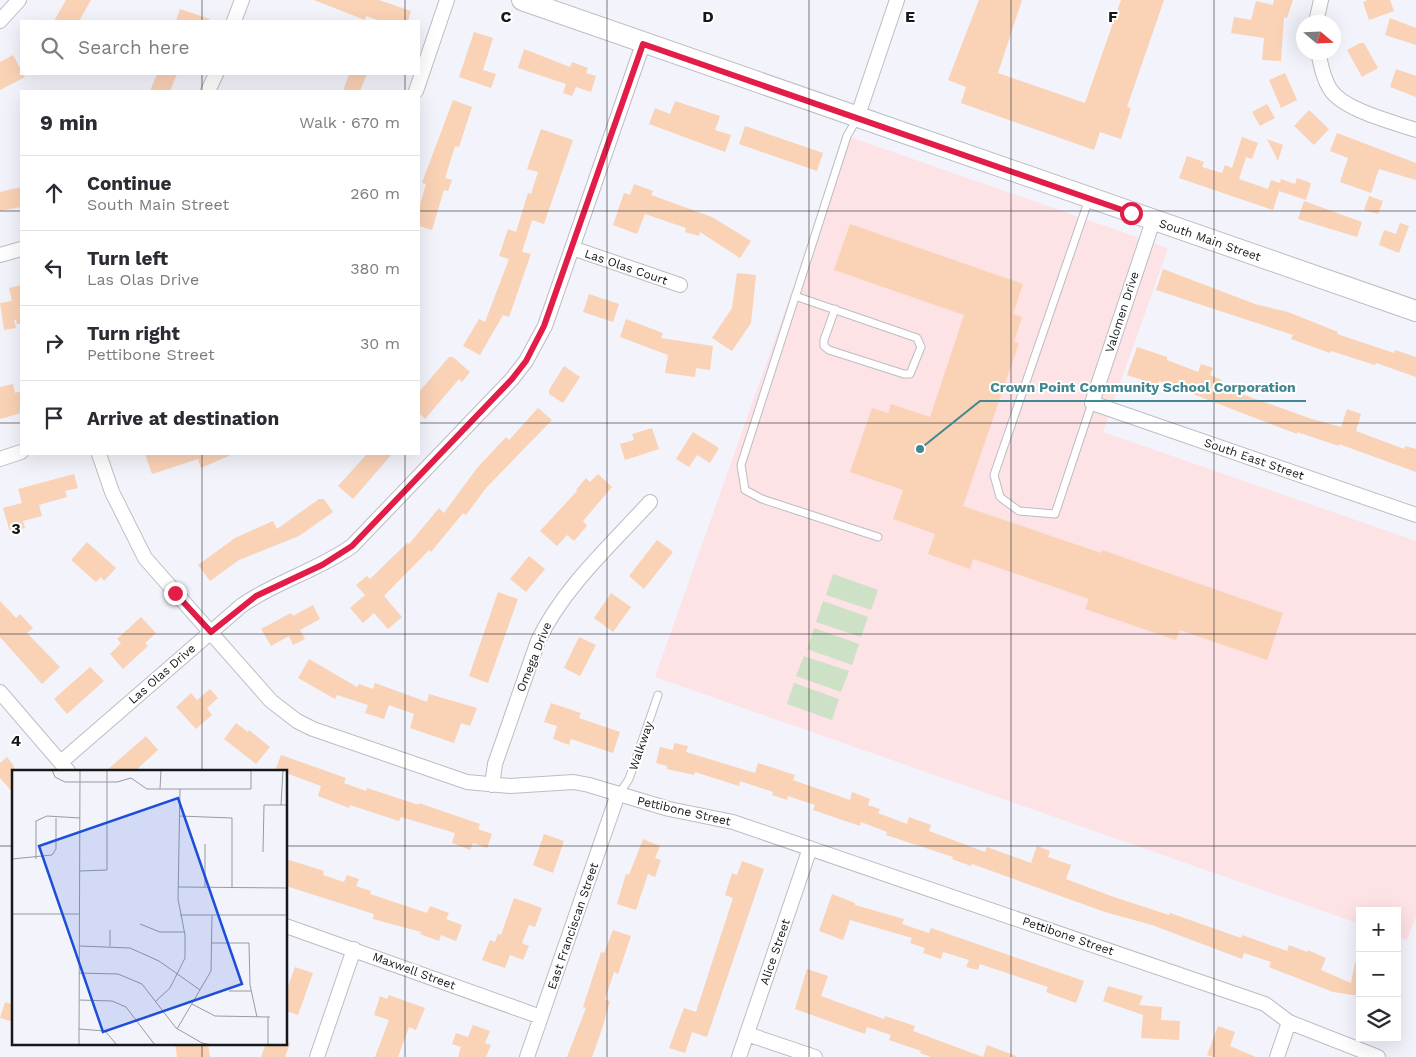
<!DOCTYPE html>
<html lang="en">
<head>
<meta charset="utf-8">
<style>
  :root { --surface:#fff; --page:#f2f2f3; --text:#2b2b33; --muted:#7c7c81; --line:#e1e1e2 }
  body { margin:0; font-family:"Work Sans",sans-serif; background:var(--page); color:var(--text) }
  .controls { position:absolute; right:15px; bottom:15px; display:grid; overflow:hidden; border-radius:0px; box-shadow:0 5px 20px #0002 }
  .controls button { width:45px; height:45px; display:grid; place-items:center; padding:0; border:0; border-bottom:1px solid var(--line); background:var(--surface); color:var(--text); font:25px sans-serif }
  .compass { position:absolute; left:1296px; top:15px; width:45px; height:45px; border-radius:50%; background:var(--surface); box-shadow:0 5px 20px #0002; rotate:109deg }
  .stop { position:absolute; width:15px; height:15px; margin:-11px; border:4px solid #e11d48; border-radius:50%; background:#fff }
  .stop.end { background:#e11d48; border-color:#fff; box-shadow:0 1px 5px #0008 }
  .list { margin:0; padding:0; list-style:none }
  h2 { display:flex; justify-content:space-between; align-items:center; height:65px; margin:0; padding:0 20px; font-size:21px }
  h2 small { font-size:16px; font-weight:400; color:var(--muted) }
  .list li { display:grid; grid-template-columns:32px 1fr auto; gap:15px; align-items:center; box-sizing:border-box; height:75px; padding:0 20px; border-top:1px solid var(--line) }
  .list b { display:block; font-size:19px; white-space:nowrap }
  .list p { margin:0; font-size:16px; white-space:nowrap; color:var(--muted) }
  .list em { font-size:16px; font-style:normal; color:var(--muted) }
  .icon { flex:none; width:28px; height:28px; fill:none; stroke:currentColor; stroke-width:2; stroke-linecap:round; stroke-linejoin:round }
  .map { position:relative; flex:none; width:1416px; height:1057px; overflow:hidden }
  .search { position:absolute; background:var(--surface); box-shadow:0 5px 20px #0002; left:20px; top:20px; width:400px; height:55px; display:flex; align-items:center; gap:12px; box-sizing:border-box; padding:0 18px; border-radius:0px; color:var(--muted); font-size:19px }
  .panel { position:absolute; background:var(--surface); box-shadow:0 5px 20px #0002; left:20px; top:90px; width:400px; height:365px; border-radius:0px }
  .map>svg:first-child { display:block }
  .education { fill:#fde2e6 }
  .green { fill:#cce1c6 }
  .building { fill:#fad2b6 }
  .lines { fill:none; stroke-linecap:round; stroke-linejoin:round }
  .lane-casing { stroke:#bcbdc4; stroke-width:9 }
  .street-casing { stroke:#bcbdc4; stroke-width:16 }
  .secondary-casing { stroke:#bcbdc4; stroke-width:22 }
  .lane { stroke:#fff; stroke-width:7 }
  .street { stroke:#fff; stroke-width:14 }
  .secondary { stroke:#fff; stroke-width:20 }
  .route { stroke:#e11d48; stroke-width:6 }
  .grid { fill:none; stroke:#17181a; stroke-width:1; stroke-opacity:0.55 }
  .labels { text-anchor:middle; stroke-width:4; stroke-linejoin:round; paint-order:stroke }
  .street-label { font-size:12px; fill:#17181a; stroke:#fff }
  .inset-road { fill:none; stroke:#9a9ba1; stroke-width:1 }
  .view { fill:#1d4ed8; fill-opacity:0.15; stroke:#1d4ed8; stroke-width:2.5 }
  .inset-edge { fill:none; stroke:#17181a; stroke-width:2.5 }
  .grid-label { font-size:16px; text-anchor:middle; font-weight:bold; fill:#17181a; stroke:#fff; stroke-width:4; stroke-linejoin:round; paint-order:stroke }
  .leader { fill:none; stroke:#418891; stroke-width:2 }
  .callout-dot { fill:#418891; stroke:#fff; stroke-width:2 }
  .callout-label { font-size:14px; text-anchor:middle; font-weight:bold; fill:#418891; stroke:#fff; stroke-width:4; stroke-linejoin:round; paint-order:stroke }
</style>
</head>
<body>
<div class="map">
<svg width="1416" height="1057" viewBox="0 0 1416 1057">
  <rect width="100%" height="100%" fill="#f2f3fb"/>
  <path class="education" d="M847 136 1168 248 1103 432 1416 541V916L1407 940 1397 937V911H1360V924L655 677Z"/>
  <path class="green" d="M833 574 878 590 871 610 826 595Z
    M823 601 868 617 861 637 816 622Z
    M814 628 859 644 852 665 807 649Z
    M804 656 849 671 841 692 796 676Z
    M794 683 839 699 832 720 787 704Z"/>
  <path class="building" d="M66 0H91L79 21H54Z
    M314 0H379L411 11 408 21H381L366 16 365 20Z
    M979 0H1022L998 73 1085 103 1121 0H1164L1127 107 1131 108 1121 139 1100 132 1094 150 961 103 966 87 948 80Z
    M1274 0H1293L1287 18 1284 17 1281 61 1262 60 1264 38 1231 33 1234 17 1251 20 1256 1 1273 5Z
    M1368 0H1390L1394 11 1369 20 1363 2Z
    M180 9 210 19 209 21H176Z
    M1390 18 1416 28V45L1385 35Z
    M474 32 493 38 483 70 496 74 491 88 459 77Z
    M1360 43H1364L1378 68 1362 77 1347 50Z
    M524 49 570 67 572 62 588 68 586 73 596 76 591 92 576 87 572 96 563 93 566 84 518 68Z
    M13 55 25 77 0 90V62Z
    M1396 69 1416 76V97L1390 87Z
    M1285 73 1297 100 1281 108 1269 80Z
    M157 74H177L170 91H150Z
    M349 74H367L360 91H343Z
    M453 100 472 107 459 147 455 146 445 178 452 180 448 191 444 190 432 230 419 226V208L426 184 422 183Z
    M675 101 720 116 715 130 731 135 725 152 649 124 655 108 670 114Z
    M1267 104 1275 118 1260 126 1252 112Z
    M1309 110 1329 129 1314 145 1294 126Z
    M745 126 823 153 817 171 739 144Z
    M541 129 573 140 544 224 532 220 522 252 531 254 509 317 503 315 480 355 463 346 479 319 485 322 509 259 499 256 508 229 516 232 528 193 531 194 538 172 527 169Z
    M1337 133 1416 163V180L1379 169 1371 193 1340 182 1348 158 1330 151Z
    M1242 137 1258 143 1252 159 1246 157 1239 179 1268 189 1271 180 1280 183 1281 179 1295 184 1297 178 1311 183 1306 200 1279 191 1273 210 1179 178 1187 156 1204 162 1202 167 1222 173 1225 165 1232 168Z
    M1267 139 1283 145 1278 161Z
    M634 184 653 191 651 195 712 217 751 241 740 258 700 232 699 236 685 232 686 228 645 214 637 234 613 225 624 193 630 195Z
    M21 187V207L0 211V192Z
    M1369 196 1383 201 1378 214 1364 210Z
    M1304 201 1362 222 1357 237 1298 219Z
    M1400 223 1409 226 1399 253 1379 245 1384 230 1396 234Z
    M850 224 1023 284 1013 314 1022 317 1014 342 1019 343 963 506 1101 553 1102 550 1283 613 1267 660 1180 630 1176 640 1085 609 1089 599 973 559 970 569 928 554 935 534 893 519 903 490 850 472 872 408 888 413 891 404 930 417 964 315 834 270Z
    M1163 269 1255 304 1288 312 1338 332 1337 334 1394 353 1395 350 1416 357V377L1376 363 1375 365 1331 351 1330 353 1291 339 1293 335 1156 290Z
    M737 273 756 275 751 323 732 351 712 338 732 308Z
    M21 285V324H17L16 320H14L16 328 4 330 0 303 12 301 9 288Z
    M589 294 619 304 613 322 583 312Z
    M626 319 663 333 661 338 713 346 710 370 696 368 695 377 665 373 668 355 620 337Z
    M1137 347 1167 357V360L1198 372 1201 364 1213 368 1210 375 1222 380 1219 386 1312 419 1341 427 1347 409 1361 414 1356 431 1404 449 1405 446 1416 449V472L1339 444V446L1297 432V434L1159 381 1158 385 1127 375Z
    M449 357H453L470 372 462 382 459 379 425 419 419 413V392Z
    M564 366 580 377 563 403 549 394V390Z
    M13 384 15 393 21 391V413L0 419V387Z
    M538 408 552 420 486 488 466 515 463 513 431 552 429 550 384 596 402 617 388 629 374 613 363 623 350 608 365 595 356 585 367 576 370 579 407 543 409 544 439 508 444 513 477 468 506 437 509 440Z
    M652 428 659 449 625 460 620 444 634 440 632 434Z
    M693 432 719 448 710 463 697 455 689 467 676 459Z
    M145 454H233L201 468 198 459 152 474Z
    M367 454H392L353 499 338 486Z
    M74 474 78 488 65 491 67 497 39 505 42 516 23 521 25 528 10 532 3 508 22 503 18 489Z
    M598 474 612 487 583 521 587 526 574 541 567 535 557 546 540 531 577 491 576 490 586 478 590 482Z
    M319 499H324L333 512 299 536 239 560 210 581 198 565 235 538 273 521 277 529Z
    M657 540 673 552 644 589 629 576Z
    M87 542 116 568 104 581 101 577 96 582 71 560Z
    M529 556 545 569 526 592 510 579Z
    M498 592 518 599 488 683 469 676Z
    M611 593 631 607 613 632 594 618Z
    M0 601 16 618 20 614 33 628 27 633 60 667 42 684 0 637Z
    M313 605 320 619 300 630 305 639 293 645 289 636 271 646 261 629 291 613 293 616Z
    M141 617 156 633 145 643 148 646 123 669 110 654 121 643 117 639Z
    M579 637 596 645 580 676 564 668Z
    M309 659 357 687 359 684 373 689 375 683 427 702 429 694 477 708 470 726 461 723 454 743 410 728 414 714 389 705 384 719 365 713 368 705 337 695 335 699 298 678Z
    M90 667 104 681 67 714 54 699Z
    M210 689 218 698 207 708 212 715 196 729 176 707 191 693 197 700Z
    M551 703 581 713 579 718 620 732 613 753 571 739 569 745 553 739 557 726 544 722Z
    M236 723 248 732 249 730 270 747 256 764 224 739Z
    M146 736 158 750 135 771H106Z
    M674 743 688 746 686 752 755 773 758 763 795 775 793 780 850 800 852 792 870 799 868 805 880 809 878 813 907 824 909 817 931 825 929 831 985 852 987 847 1031 863 1037 846 1050 851 1048 857 1071 865 1066 879 1111 896 1169 915 1170 913 1241 938 1242 935 1287 951 1289 945 1307 952 1308 950 1326 958 1321 970 1351 983 1355 962 1360 963V996L1333 992 1269 967 1271 962 1244 953 1242 959 1152 925 1105 912 972 864 971 866 952 859 953 857 886 835 887 832 861 822 860 826 813 810 815 805 788 796 787 800 772 795 773 792 740 781 739 786 695 772 694 775 667 769V766L656 763 660 747 673 750Z
    M281 755 346 778 344 783 366 791 367 788 419 805V803L480 824 478 829 492 834 487 848 473 843 470 850 452 843 455 833 401 817 399 821 350 805 349 808 318 796 321 786 286 773V771H275Z
    M7 757 14 766V794L0 778V763Z
    M544 834 564 841 553 873 533 865Z
    M643 839 660 846 655 858 661 860 655 877 648 874 636 910 617 904 626 874 629 875Z
    M286 859 324 871 323 875 344 882 347 875 359 879 356 886 371 891 370 894 427 913 430 906 449 913 446 919 462 925 456 941 441 935 439 941 420 934 421 932 373 919 374 914 286 886Z
    M742 861 764 869 707 1037 692 1032 685 1053 669 1048 684 1008 696 1012 733 898 725 895 732 873 737 875Z
    M832 894 855 903V905L904 919 902 924 929 933 931 928 1084 981 1076 1003 1046 992 1048 987 980 964 978 970 966 967 969 960 943 952 941 959 923 953 925 948 910 943 912 938 850 920 843 940 819 931Z
    M514 898 542 908 535 927 529 925 522 943 529 946 523 960 510 955 505 968 482 960 490 940 495 942 498 934 501 935Z
    M613 930 631 936 618 974 614 972 605 1000 610 1001 602 1029 592 1057H567L586 1008 583 1007 601 952 604 953Z
    M295 967 313 973 298 1015 286 1011V992Z
    M807 969 828 976 821 996 884 1019 885 1016 915 1026 913 1031 983 1057H931L920 1053 921 1051 889 1040 891 1035 867 1027 865 1034 795 1009Z
    M1108 986 1143 996 1139 1005 1162 1007 1161 1020 1180 1021 1179 1040 1141 1038 1143 1015 1103 1001Z
    M389 995 425 1008 416 1030 409 1027 398 1057H375L389 1020 374 1015 380 996 387 999Z
    M5 1002 14 1005V1022L0 1018Z
    M473 1025 490 1031 485 1043 491 1045 486 1057H458L461 1047 452 1044 456 1033 468 1037Z
    M1218 1026 1235 1032 1230 1046 1256 1057H1213L1207 1055Z
    M175 1043H208L210 1057H177Z
    M266 1043H290L285 1057H261Z
    M987 1045 1016 1056V1057H983Z"/>
  <g class="lines">
    <g class="lane-casing">
      <path id="lane" d="M857 119 847 136 741 465 745 490 762 499 878 537
        M1089 199 994 475 1000 497 1019 511 1055 514 1092 403
        M795 296 917 338 921 347 910 374H904L829 350 824 346V340L835 309
        M619 794 629 779 658 695"/>
    </g>
    <g class="street-casing">
      <path id="street" d="M0 21 19 0
        M234 21 242 0
        M1316 22 1321 0
        M1318 52C1321 65 1323 78 1330 89 1343 110 1393 122 1416 130
        M208 91 216 74
        M416 91 447 0
        M857 118 897 0
        M1153 221 1092 403 1416 515
        M572 248 680 285
        M0 255 21 249
        M99 454 112 492 145 558 271 701 297 721 313 729 467 782 510 786 574 782 589 785 669 809 733 822 1265 1004 1289 1022 1378 1057
        M0 459 21 452
        M0 692 68 771
        M61 762 241 606C276 581 317 571 352 546L512 379 526 361 545 326 643 44
        M492 785 495 764 538 641C563 588 610 546 650 502
        M286 926 541 1017
        M747 1034 815 1057
        M317 1057 354 949
        M527 1057 618 794
        M739 1057 810 848
        M1277 1057 1289 1022"/>
    </g>
    <g class="secondary-casing">
      <path id="secondary" d="M522 0 1416 311"/>
    </g>
    <use href="#lane" class="lane"/>
    <use href="#street" class="street"/>
    <use href="#secondary" class="secondary"/>
  </g>
  <g class="lines">
    <path class="route" d="M175 593 211 632 256 596 322 565 352 546 512 379 526 361 544 326 643 44 1131 213"/>
  </g>
  <path class="grid" d="M202 0V21M405 0V21M607 0V1057M809 0V1057M1011 0V1057M1214 0V1057M202 74V91M405 74V91M0 211H21M419 211H1416M0 423H21M419 423H1416M202 454V771M405 454V1057M0 634H1416M0 846H14M286 846H1416M202 1043V1057"/>
  <g class="labels">
    <g class="street-label">
      <text transform="translate(1210 240) rotate(19)" y="4">South Main Street</text>
      <text transform="translate(626 267) rotate(19)" y="4">Las Olas Court</text>
      <text transform="translate(1122 312) rotate(-72)" y="4">Valomen Drive</text>
      <text transform="translate(1254 459) rotate(19)" y="4">South East Street</text>
      <text transform="translate(534 657) rotate(-68)" y="4">Omega Drive</text>
      <text transform="translate(162 674) rotate(-41)" y="4">Las Olas Drive</text>
      <text transform="translate(641 746) rotate(-71)" y="4">Walkway</text>
      <text transform="translate(684 811) rotate(13)" y="4">Pettibone Street</text>
      <text transform="translate(573 926) rotate(-71)" y="4">East Franciscan Street</text>
      <text transform="translate(1068 936) rotate(19)" y="4">Pettibone Street</text>
      <text transform="translate(775 952) rotate(-71)" y="4">Alice Street</text>
      <text transform="translate(414 971) rotate(20)" y="4">Maxwell Street</text>
    </g>
  </g>
  <g transform="translate(12 770)">
    <rect width="275" height="275" fill="#f2f3fb"/>
    <path class="inset-road" d="M40 0 43 7 53 12H105L119 8M119 8 135 19H239V0M148 19 149 0M269 35 271 0M167 46 220 48V118M193 74V117M251 82 252 35H275M0 89 40 85 44 79V48M24 89V51L35 46 68 48M68 101 95 100V0M166 117 275 118M0 144H68M168 145H275M128 154 148 162H172M98 160V176M200 173H237L238 215 245 247M68 176 118 178 147 191 188 220M67 203 106 204 130 214 164 258 190 273 199 275M217 221H239M67 230 100 231 114 237 143 275M144 231 158 218 173 188V165L166 129 168 19M180 234 203 246 258 247M256 247V275M67 259 93 261 105 275M165 259 199 201 200 145M67 275 68 0"/>
    <path class="view" d="M166 28 230 214 91 262 27 76Z"/>
    <rect width="275" height="275" class="inset-edge"/>
  </g>
  <g class="grid-label">
    <text x="506" y="22">C</text>
    <text x="708" y="22">D</text>
    <text x="910" y="22">E</text>
    <text x="1113" y="22">F</text>
    <text x="16" y="534">3</text>
    <text x="16" y="746">4</text>
  </g>
  <path class="leader" d="M920 449L980 401H1306"/>
  <circle class="callout-dot" cx="920" cy="449" r="5"/>
  <g class="callout-label">
    <text x="1143" y="392">Crown Point Community School Corporation</text>
  </g>
</svg>
<div class="controls">
<button>+</button>
<button>−</button>
<button><svg class="icon" aria-label="layers" viewBox="0 0 24 24"><path d="M12 4l9 5-9 5-9-5zM3 14l9 5 9-5"/></svg></button>
</div>
<svg class="compass" viewBox="-18 -18 36 36"><path d="M0-13l5 13h-10z" fill="#e53935"/><path d="M0 13l5-13h-10z" fill="#7c7c81"/></svg>
<div class="stop" style="left:1131px;top:213px"></div>
<div class="stop end" style="left:175px;top:593px"></div>
<div class="search"><svg class="icon" aria-label="search" viewBox="0 0 24 24"><circle cx="10" cy="10" r="6"/><path d="M15 15l6 6"/></svg>Search here</div>
<section class="panel">
<h2>9 min<small>Walk · 670 m</small></h2>
<ul class="list">
<li><svg class="icon" aria-label="ahead" viewBox="0 0 24 24"><path d="M12 20V5M6 11l6-6 6 6"/></svg><div><b>Continue</b><p>South Main Street</p></div><em>260 m</em></li>
<li><svg class="icon" aria-label="left" viewBox="0 0 24 24"><path d="M17 20v-9H6M10 6l-5 5 5 5"/></svg><div><b>Turn left</b><p>Las Olas Drive</p></div><em>380 m</em></li>
<li><svg class="icon" aria-label="right" viewBox="0 0 24 24"><path d="M7 20v-9h11M14 6l5 5-5 5"/></svg><div><b>Turn right</b><p>Pettibone Street</p></div><em>30 m</em></li>
<li><svg class="icon" aria-label="arrive" viewBox="0 0 24 24"><path d="M6 21V4h12l-3 4 3 4H6"/></svg><div><b>Arrive at destination</b></div></li>
</ul>
</section>
</div>
</body>
</html>
